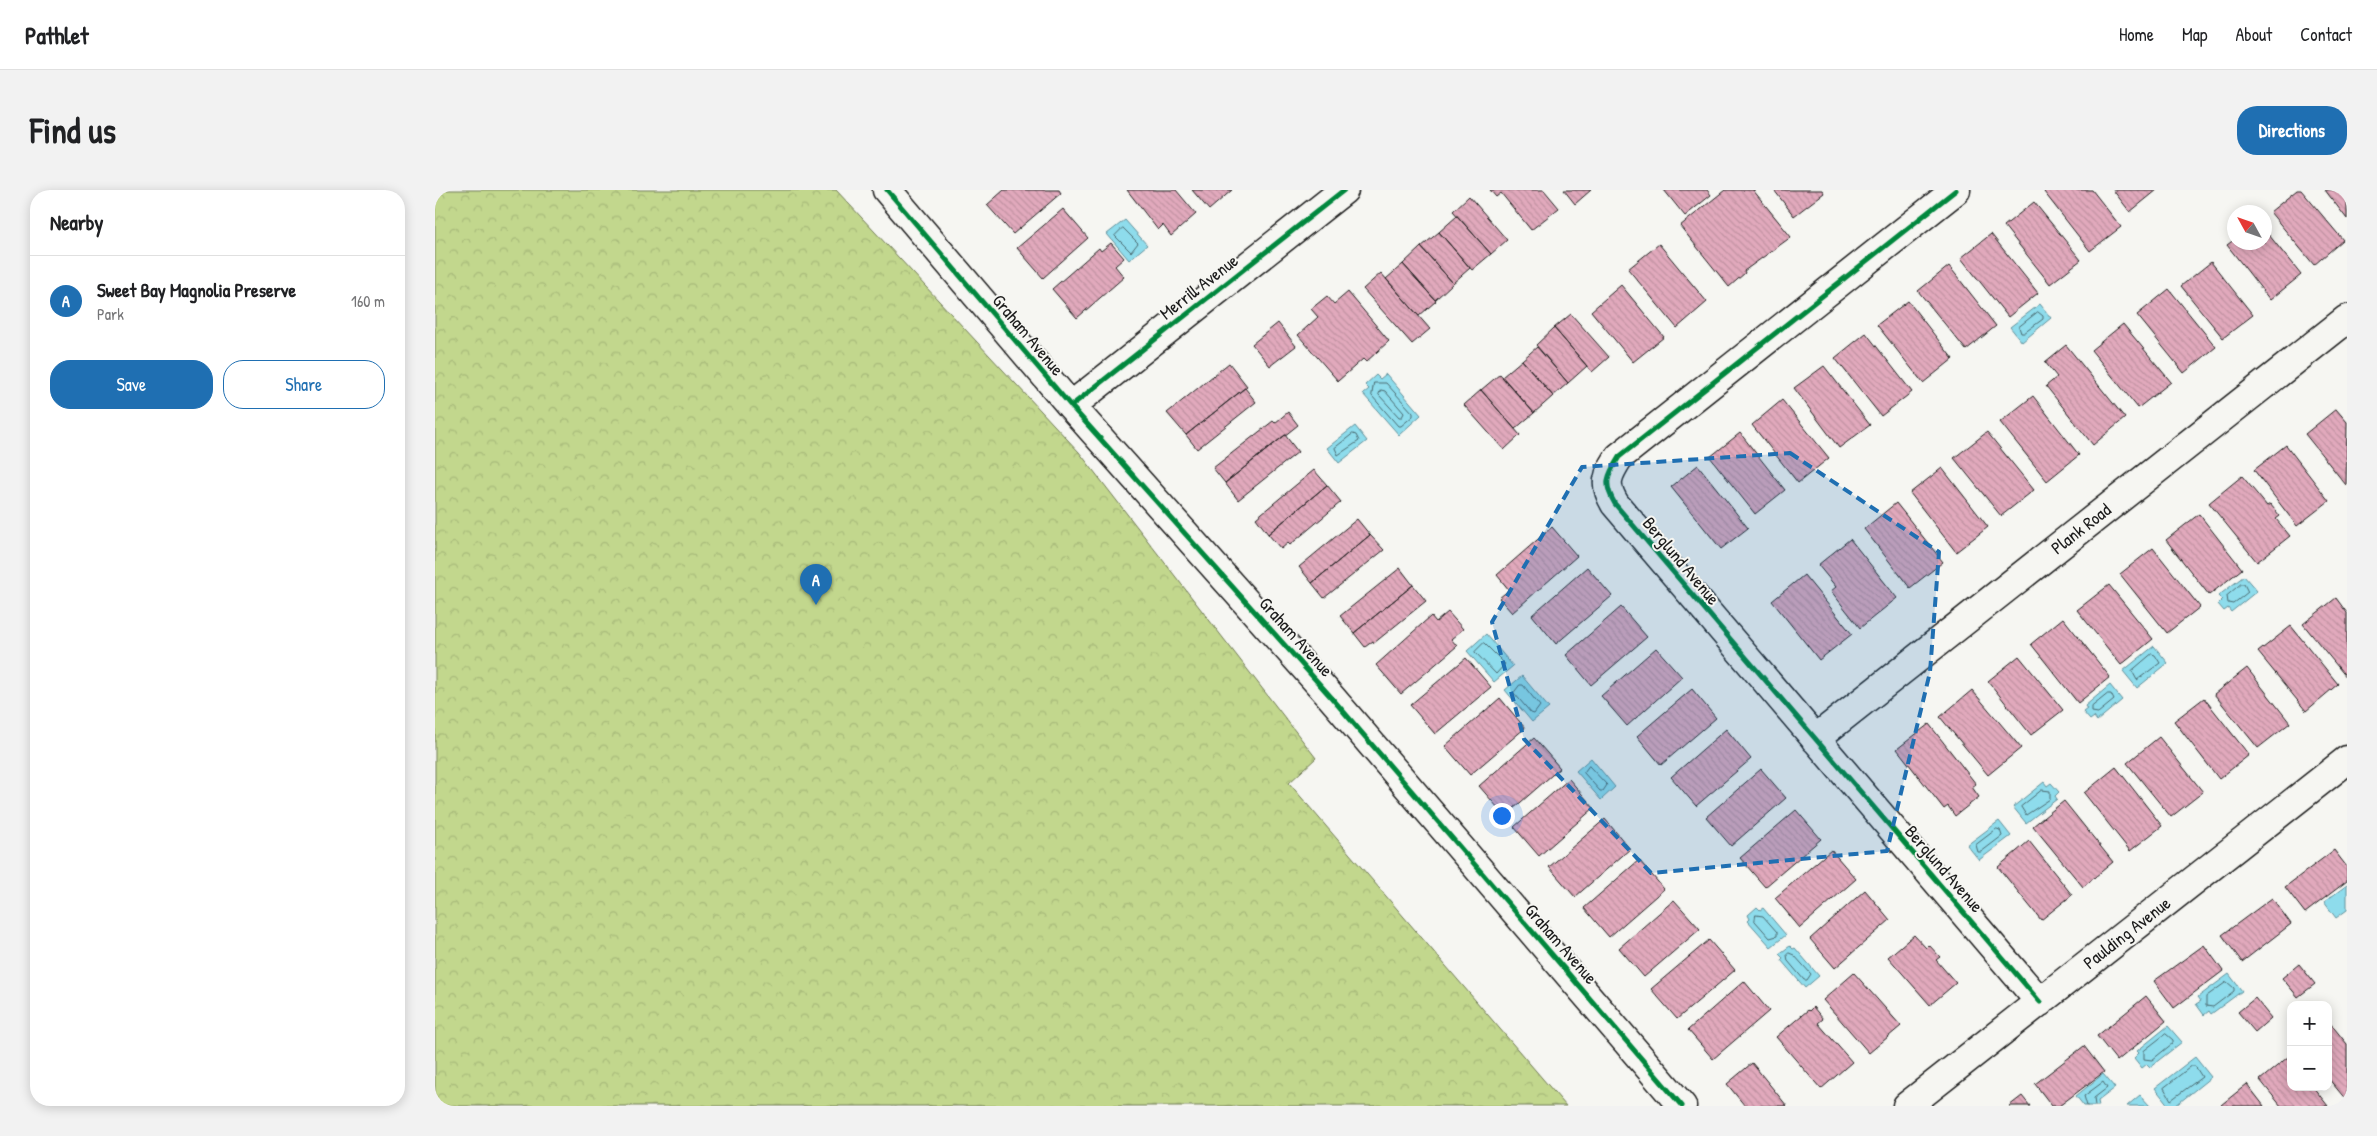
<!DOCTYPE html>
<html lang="en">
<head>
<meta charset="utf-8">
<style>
  :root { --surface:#fff; --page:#f2f2f2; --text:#202124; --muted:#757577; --line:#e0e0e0; --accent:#1f6fb2 }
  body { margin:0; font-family:"Patrick Hand",sans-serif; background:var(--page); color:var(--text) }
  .controls { position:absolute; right:15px; bottom:15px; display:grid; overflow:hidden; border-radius:10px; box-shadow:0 2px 12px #0003 }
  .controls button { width:45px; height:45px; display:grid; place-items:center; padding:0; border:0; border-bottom:1px solid var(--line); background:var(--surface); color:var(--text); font:25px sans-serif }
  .compass { position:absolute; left:1792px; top:15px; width:45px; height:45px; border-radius:50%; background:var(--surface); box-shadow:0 2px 12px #0003; rotate:310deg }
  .you { position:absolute; left:1066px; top:625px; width:18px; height:18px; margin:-12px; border:4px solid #fff; border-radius:50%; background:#1a73e8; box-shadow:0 0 0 8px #1a73e833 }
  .badge { display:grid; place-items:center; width:32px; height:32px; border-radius:50%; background:var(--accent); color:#fff; font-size:16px; font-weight:700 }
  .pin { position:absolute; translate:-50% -41px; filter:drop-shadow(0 1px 2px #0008) }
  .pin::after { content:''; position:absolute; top:26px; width:18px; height:15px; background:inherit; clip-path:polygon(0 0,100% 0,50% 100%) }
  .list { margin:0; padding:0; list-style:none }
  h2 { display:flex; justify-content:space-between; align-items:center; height:65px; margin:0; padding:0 20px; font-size:21px }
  h2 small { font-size:16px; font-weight:400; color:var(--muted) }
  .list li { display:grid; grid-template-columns:32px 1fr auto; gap:15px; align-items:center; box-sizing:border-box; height:90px; padding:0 20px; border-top:1px solid var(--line) }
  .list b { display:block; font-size:19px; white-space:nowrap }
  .list p { margin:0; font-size:16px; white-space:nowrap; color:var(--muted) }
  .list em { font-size:16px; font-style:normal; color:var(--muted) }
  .actions { display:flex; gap:10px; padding:15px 20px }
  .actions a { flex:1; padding:11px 0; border:1px solid var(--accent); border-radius:20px; text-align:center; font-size:18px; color:var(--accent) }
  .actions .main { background:var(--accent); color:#fff }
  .map { position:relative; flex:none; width:1912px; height:916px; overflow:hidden; border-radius:20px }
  header { display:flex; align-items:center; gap:30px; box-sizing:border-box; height:70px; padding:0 25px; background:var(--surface); border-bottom:1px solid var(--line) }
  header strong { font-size:24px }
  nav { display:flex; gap:28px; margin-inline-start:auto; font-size:18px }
  .intro { display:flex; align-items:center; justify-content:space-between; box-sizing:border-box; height:120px; padding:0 30px }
  h1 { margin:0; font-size:35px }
  .button { padding:12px 22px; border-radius:20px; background:var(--accent); color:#fff; font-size:18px; font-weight:700 }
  main { display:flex; gap:30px; padding:0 30px }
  aside { flex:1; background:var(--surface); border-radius:20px; box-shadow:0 2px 12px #0003 }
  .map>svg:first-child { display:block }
  .park { fill:url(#park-crowns); stroke:#6f7a54 }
  .water { fill:#8edcec; stroke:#608f99 }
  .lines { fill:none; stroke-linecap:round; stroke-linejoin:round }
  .shore { stroke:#4a696f; stroke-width:1 }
  .building { fill:url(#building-back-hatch); stroke:#1c1c1c }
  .street-casing { stroke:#1c1c1c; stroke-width:31 }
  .street { stroke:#f6f6f2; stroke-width:28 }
  .cycleway-casing { stroke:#f6f6f2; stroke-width:8 }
  .cycleway { stroke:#00873e; stroke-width:5 }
  .marked { fill:#1f6fb2; fill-opacity:0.2; stroke:#1f6fb2; stroke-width:4; stroke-dasharray:10 6; stroke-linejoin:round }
  .labels { text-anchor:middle; stroke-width:4; stroke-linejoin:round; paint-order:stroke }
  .street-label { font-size:18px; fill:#1c1c1c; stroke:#f6f6f2 }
</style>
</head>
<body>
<header>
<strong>Pathlet</strong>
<nav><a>Home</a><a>Map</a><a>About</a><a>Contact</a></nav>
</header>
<div class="intro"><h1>Find us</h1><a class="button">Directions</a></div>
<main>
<aside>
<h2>Nearby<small></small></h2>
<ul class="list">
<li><span class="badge">A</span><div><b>Sweet Bay Magnolia Preserve</b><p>Park</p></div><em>160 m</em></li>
</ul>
<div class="actions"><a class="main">Save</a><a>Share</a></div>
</aside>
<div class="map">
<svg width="1912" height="916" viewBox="0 0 1912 916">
  <defs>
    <pattern id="park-crowns" width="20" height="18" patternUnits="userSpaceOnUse" patternTransform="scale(1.25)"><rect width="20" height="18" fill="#c2d78d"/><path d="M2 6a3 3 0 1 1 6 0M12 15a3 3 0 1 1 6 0" fill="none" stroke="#a6b879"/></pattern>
    <pattern id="building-back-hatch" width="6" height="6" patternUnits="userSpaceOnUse" patternTransform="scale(1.25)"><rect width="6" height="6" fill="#e1a9bc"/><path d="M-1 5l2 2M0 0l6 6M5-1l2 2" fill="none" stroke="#c091a1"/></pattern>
  </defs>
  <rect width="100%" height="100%" fill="#f6f6f2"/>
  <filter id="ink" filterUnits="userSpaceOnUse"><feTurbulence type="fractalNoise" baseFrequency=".02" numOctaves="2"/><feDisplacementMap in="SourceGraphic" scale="10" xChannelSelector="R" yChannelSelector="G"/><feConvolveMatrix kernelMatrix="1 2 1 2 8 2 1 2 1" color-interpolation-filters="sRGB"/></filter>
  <g filter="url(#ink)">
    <path class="park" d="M0 0H401L644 262 881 568 854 593 1131 916H0Z"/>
    <path class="water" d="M690 30 712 55 694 70 672 44Z
      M1605 114 1616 128 1587 152 1575 137Z
      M951 184 986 225 964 245 928 204 934 199 930 195 941 185 945 189Z
      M920 236 932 251 904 273 892 258Z
      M1809 386 1822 401 1796 422 1793 418 1789 421 1783 414 1787 410 1783 406Z
      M1051 444 1078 476 1059 492 1032 461Z
      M1719 456 1733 473 1702 498 1688 481Z
      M1087 486 1114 518 1097 532 1070 500Z
      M1675 495 1687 510 1662 531 1659 527 1655 530 1648 522 1652 519 1650 516Z
      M1156 568 1180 597 1166 610 1141 581Z
      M1609 592 1612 596 1616 593 1624 602 1620 606 1622 609 1591 633 1578 617Z
      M1564 631 1576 646 1544 670 1532 655Z
      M1912 695V720L1901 728 1889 712Z
      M1322 717 1325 720 1328 718 1351 745 1336 757 1313 731 1315 729 1313 725Z
      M1355 756 1358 759 1360 758 1384 786 1370 798 1346 770 1348 768 1344 764Z
      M1794 784 1807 801 1776 824 1774 821 1769 825 1761 814 1766 811 1763 807Z
      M1733 836 1747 852 1715 877 1712 874 1707 878 1699 868 1704 863 1702 861Z
      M1760 867 1776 887 1740 916H1734L1720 898Z
      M1668 884 1680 898 1663 911 1664 916H1649L1641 906Z
      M1705 905 1715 916H1692Z"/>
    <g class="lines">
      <path class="shore" d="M688 38 703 53 696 62 680 46Z
        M1603 122 1608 126V129L1589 143H1586L1584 137Z
        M939 193H951L978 223V226L966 236H963L937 206Z
        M946 200 950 201 969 223 967 227H964L944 205Z
        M918 244 921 245 924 251 903 265 900 258Z
        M1806 394H1809L1813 402 1798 414 1793 413 1792 406Z
        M1049 453 1070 474 1061 484 1040 462Z
        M1717 464 1720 465 1725 473 1702 490 1697 481Z
        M1085 495H1088L1105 516 1099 524 1096 523 1079 503Z
        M1673 504H1676L1679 510 1663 523 1657 522V517Z
        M1154 576 1172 595 1168 601H1165L1149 583Z
        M1607 600 1615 601V609L1591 625 1586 617Z
        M1562 639 1565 640 1567 646 1546 662H1543L1541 655Z
        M1321 725 1328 726 1342 742V746L1335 748 1320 731Z
        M1354 763 1359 765 1376 784 1372 790H1369L1353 771 1352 765Z
        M1792 792 1799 798V801L1778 817 1771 816V807Z
        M1731 844 1738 850V853L1717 870 1709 869V861Z
        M1757 876H1760L1767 887 1736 910 1729 898Z
        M1652 916 1649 906 1668 892 1672 898 1659 908 1660 916"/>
    </g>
    <path class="building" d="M569 0H624L626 3 578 44 552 15Z
      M692 0H741L761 24 736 46 728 35 723 40Z
      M757 0H797L774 20Z
      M1055 0H1109L1124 18 1096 40 1066 3 1061 7Z
      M1129 0H1156L1140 14Z
      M1229 0H1272L1276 5 1250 26Z
      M1290 0H1318L1356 47 1309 81 1310 83 1294 97 1245 36Z
      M1339 0H1387L1389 3 1359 26Z
      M1611 0H1657L1686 37 1655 61 1609 2Z
      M1678 0H1722L1695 22Z
      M1862 0H1866L1908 50 1879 75 1835 22Z
      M1890 0H1912V29Z
      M1034 6 1072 50 1056 64 1018 21Z
      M1599 12 1646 70 1615 94 1569 36Z
      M628 19 653 48 608 88 582 58Z
      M1022 26 1056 64 1037 80 1004 42Z
      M1830 40 1866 85 1835 110 1792 55 1800 49V52H1830Z
      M1004 42 1035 78 1018 93 986 57Z
      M1556 44 1603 103 1573 127 1526 68Z
      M676 53 689 68 680 76 689 87 642 128 617 99 664 58 666 61Z
      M1224 54 1272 112 1242 138 1193 79Z
      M986 57 1018 93 1000 110 968 74Z
      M1776 72 1818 125 1788 148 1746 96Z
      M968 74 1001 111 984 126 951 89Z
      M1514 76 1561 136 1531 160 1483 101Z
      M946 83 995 139 977 154 928 99Z
      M1186 95 1229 147 1198 172 1156 121Z
      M1734 99 1781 157 1749 183 1702 125Z
      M913 102 954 151 931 172 928 169 903 191 863 145 883 127 876 119 892 106 899 114Z
      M1473 111 1518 169 1488 193 1442 135Z
      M1136 124 1174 167 1157 182 1119 138Z
      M843 133 861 156 835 176 817 154Z
      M1688 134 1736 192 1703 218 1656 160Z
      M1119 138 1152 176 1133 193 1101 155Z
      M1431 143 1477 202 1446 226 1400 168Z
      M1631 155 1690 228 1658 255 1611 196 1622 187 1610 172Z
      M1102 157 1133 193 1118 206 1087 170Z
      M1087 170 1118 206 1099 223 1067 187Z
      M794 173 812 196 751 245 732 223Z
      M1389 176 1435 235 1404 258 1359 198Z
      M1065 184 1099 223 1080 239 1046 200Z
      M810 198 821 212 762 259 751 245Z
      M1046 200 1085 245 1069 260 1029 215Z
      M1598 206 1644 265 1612 291 1565 232Z
      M1347 210 1394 268 1363 293 1317 235Z
      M1901 219 1912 232 1911 295 1870 244Z
      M853 222 863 235 790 293 778 278 838 231 840 233Z
      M1552 242 1599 300 1566 326 1519 268Z
      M1305 243 1350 300 1320 324 1275 267Z
      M850 245 863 262 803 310 790 293Z
      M1851 255 1894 311 1862 336 1819 280Z
      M1263 275 1313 338 1286 359 1236 297Z
      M1507 278 1553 337 1521 362 1475 303Z
      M879 280 892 295 833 344 821 328Z
      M1807 286 1832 316 1835 314 1845 326 1841 329 1855 346 1822 372 1774 313Z
      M892 295 906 312 855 355 853 353 846 359 833 344Z
      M1461 313 1508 372 1475 398 1429 339Z
      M1764 324 1807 379 1774 405 1731 350Z
      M922 329 935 345 877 393 864 377Z
      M1117 337 1142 366 1077 423 1064 408 1074 400 1062 385Z
      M935 345 949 360 889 408 877 393Z
      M1415 349 1462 408 1425 438 1396 401 1401 397 1383 375Z
      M1718 358 1765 417 1732 443 1685 384Z
      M1152 377 1177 406 1121 454 1097 425Z
      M965 378 978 395 919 443 905 426Z
      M1369 385 1417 444 1384 470 1337 411Z
      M978 395 991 411 939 453 938 451 930 457 919 443Z
      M1674 395 1718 449 1686 475 1642 420Z
      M1901 408 1912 423V488L1868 434Z
      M1186 417 1212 447 1156 495 1131 465Z
      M1013 422 1028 439 1016 449 1022 456 966 504 941 475 996 426 1001 432Z
      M1628 428 1675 487 1643 513 1596 454Z
      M1856 436 1903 494 1871 521 1823 462Z
      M1221 458 1247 487 1192 536 1166 506Z
      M1584 466 1628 520 1596 545 1553 491Z
      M1031 468 1056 497 1000 544 975 515Z
      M1812 478 1855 533 1823 558 1779 504Z
      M1257 499 1281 528 1226 575 1202 546Z
      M1537 500 1586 558 1553 585 1505 527Z
      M1065 508 1090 538 1035 585 1010 556Z
      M1769 508 1814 565 1784 589 1739 531Z
      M1494 534 1541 594 1537 597 1544 607 1520 626 1513 616 1509 619 1462 559Z
      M1291 539 1316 569 1261 616 1236 587Z
      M1724 547 1768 602 1736 627 1692 573Z
      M1099 548 1125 578 1070 626 1044 596Z
      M1681 577 1727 636 1695 661 1649 603Z
      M1326 579 1351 608 1296 656 1271 627Z
      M1134 589 1159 618 1104 666 1079 637Z
      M1629 611 1678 672 1648 697 1598 636Z
      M1361 620 1386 649 1330 697 1305 668Z
      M1170 629 1195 659 1140 707 1114 677Z
      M1594 651 1637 705 1606 730 1563 677Z
      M1396 660 1421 689 1365 738 1340 708Z
      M1899 660 1912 677V691L1870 723 1850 697Z
      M1204 670 1229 699 1174 747 1149 718Z
      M1430 700 1455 730 1400 778 1375 749Z
      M1837 708 1856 734 1807 772 1787 745Z
      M1239 710 1265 739 1209 787 1184 758Z
      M1479 745 1491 758 1494 755 1505 767 1501 770 1521 793 1495 815 1453 767Z
      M1274 750 1300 780 1242 829 1216 799Z
      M1769 755 1788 781 1739 818 1719 791Z
      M1864 774 1880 794 1863 807 1847 788Z
      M1419 783 1466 836 1434 863 1388 810Z
      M1309 791 1334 821 1278 869 1253 840Z
      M1711 806 1731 831 1682 871 1662 846Z
      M1820 808 1836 828 1820 842 1803 822Z
      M1378 817 1388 829 1383 833 1417 872 1386 899 1341 847 1373 820 1374 821Z
      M1895 833 1912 854V911L1893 888Z
      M1649 856 1669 882 1624 916H1617L1600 894Z
      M1853 867 1856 870V897H1878L1893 916H1846L1825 890Z
      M1317 873 1352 916H1310L1292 894Z
      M1812 894 1829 916H1787L1786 915Z
      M1587 906 1595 916H1574Z"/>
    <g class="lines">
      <g class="street-casing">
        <path id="street" d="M452 0 636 216 896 507 1247 916
          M1521 0 1184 267C1172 286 1168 294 1180 314L1605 812
          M636 216 909 0
          M1380 549 1912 129
          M1472 916 1912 570"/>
      </g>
      <use href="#street" class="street"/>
      <g class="cycleway-casing">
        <path id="cycleway" d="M452 0 636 216 896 507 1247 916
          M1521 0 1184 267C1172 286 1168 294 1180 314L1605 812
          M636 216 909 0"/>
      </g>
      <use href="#cycleway" class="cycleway"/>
    </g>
  </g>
  <path class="marked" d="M1355 263 1504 362 1495 482 1452 661 1216 683 1089 549 1057 432 1147 277Z"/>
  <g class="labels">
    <g class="street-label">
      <text transform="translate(764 97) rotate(-38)" y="6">Merrill Avenue</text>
      <text transform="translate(593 145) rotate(50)" y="6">Graham Avenue</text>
      <text transform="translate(1646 339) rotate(-38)" y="6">Plank Road</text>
      <text transform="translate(1246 371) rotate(50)" y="6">Berglund Avenue</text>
      <text transform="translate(861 447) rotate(48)" y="6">Graham Avenue</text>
      <text transform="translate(1509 679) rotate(49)" y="6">Berglund Avenue</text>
      <text transform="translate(1692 743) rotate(-38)" y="6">Paulding Avenue</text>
      <text transform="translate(1126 754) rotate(49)" y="6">Graham Avenue</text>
    </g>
  </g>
</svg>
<div class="controls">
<button>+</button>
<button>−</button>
</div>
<svg class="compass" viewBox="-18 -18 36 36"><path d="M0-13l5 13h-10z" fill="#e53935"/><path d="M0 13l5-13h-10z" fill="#757577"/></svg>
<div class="you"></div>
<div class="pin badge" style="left:381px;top:415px">A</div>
</div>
</main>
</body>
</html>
